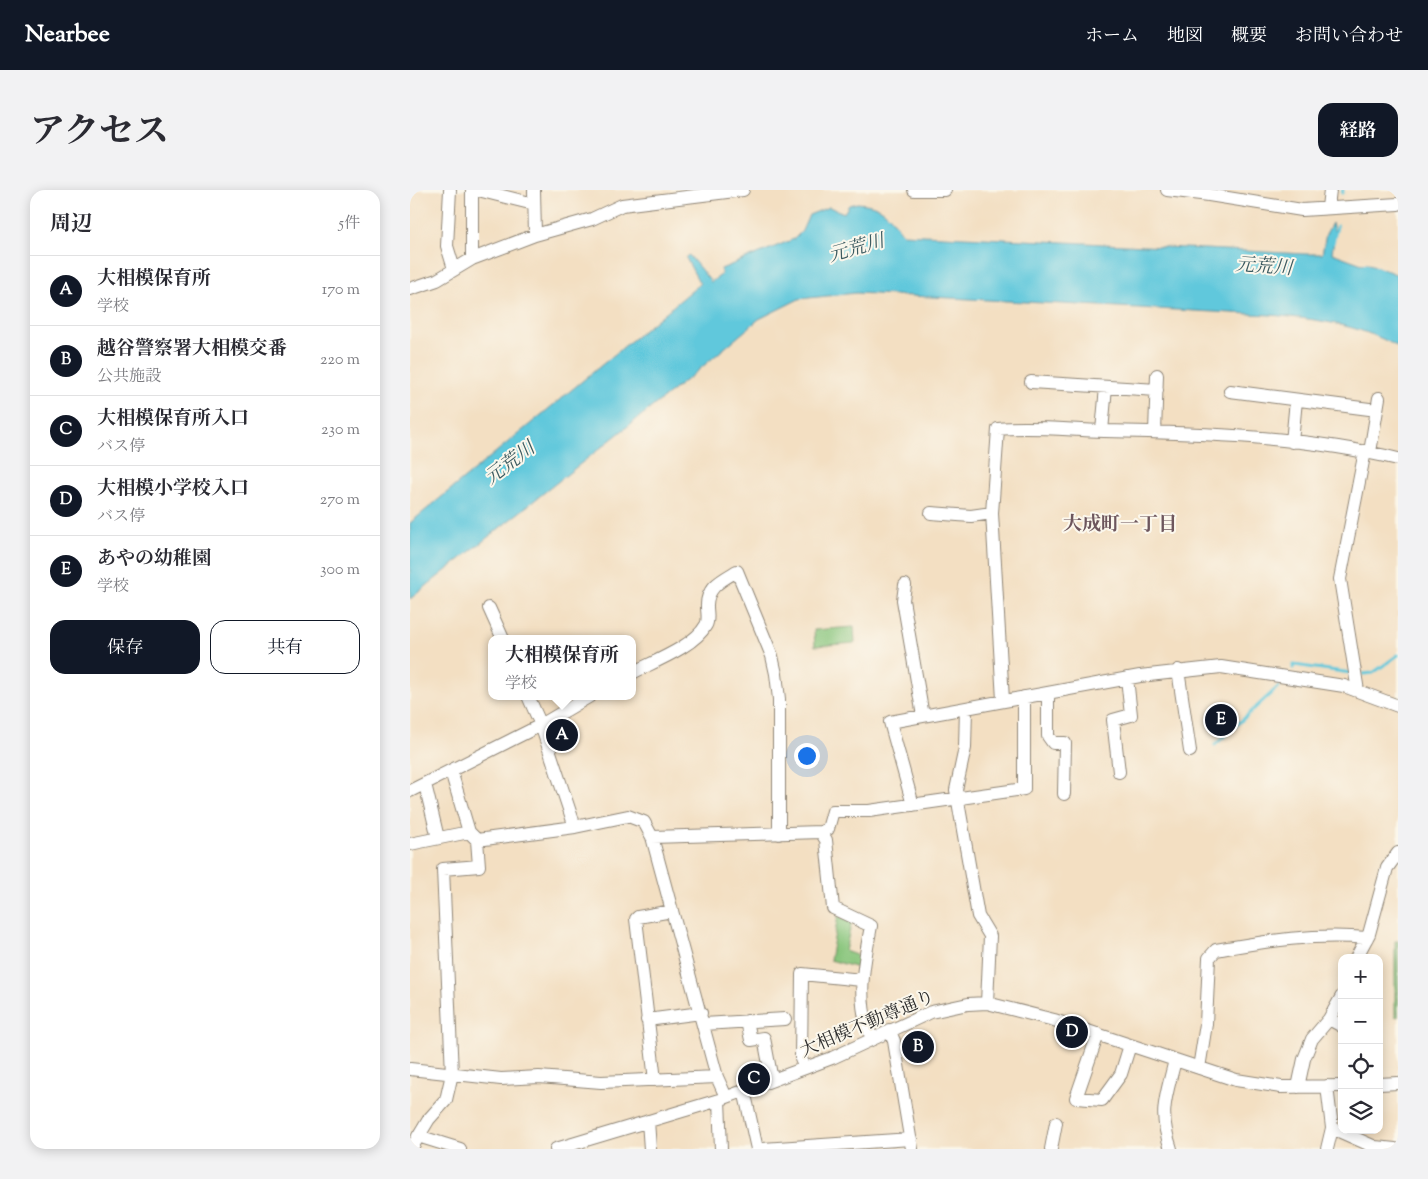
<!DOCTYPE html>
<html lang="ja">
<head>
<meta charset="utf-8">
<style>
  :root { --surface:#fff; --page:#f2f2f3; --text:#2b2b33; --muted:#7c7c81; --line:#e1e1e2; --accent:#111827 }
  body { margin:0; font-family:"Sorts Mill Goudy","Noto Serif JP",serif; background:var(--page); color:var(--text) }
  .controls { position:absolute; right:15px; bottom:15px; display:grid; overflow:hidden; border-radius:10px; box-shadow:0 2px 12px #0003 }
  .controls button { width:45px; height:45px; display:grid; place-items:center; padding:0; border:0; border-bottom:1px solid var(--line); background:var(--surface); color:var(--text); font:25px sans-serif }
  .you { position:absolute; left:396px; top:565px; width:18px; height:18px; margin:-12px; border:4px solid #fff; border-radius:50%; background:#1a73e8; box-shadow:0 0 0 8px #1a73e833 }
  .badge { display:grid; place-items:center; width:32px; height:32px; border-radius:50%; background:var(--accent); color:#fff; font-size:16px; font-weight:700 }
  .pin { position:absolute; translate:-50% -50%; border:2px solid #fff; box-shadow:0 1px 5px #0006 }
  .popup { position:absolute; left:78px; top:445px; width:148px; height:65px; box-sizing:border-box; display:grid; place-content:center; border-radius:10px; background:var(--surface); filter:drop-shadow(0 1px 4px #0005); font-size:16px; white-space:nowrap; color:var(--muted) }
  .popup b { font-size:19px; color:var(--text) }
  .popup::after { content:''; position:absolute; left:50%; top:100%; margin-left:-10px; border:10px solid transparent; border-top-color:var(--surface) }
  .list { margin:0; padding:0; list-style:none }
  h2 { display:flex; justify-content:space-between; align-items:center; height:65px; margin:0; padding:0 20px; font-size:21px }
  h2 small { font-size:16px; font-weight:400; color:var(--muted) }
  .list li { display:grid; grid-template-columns:32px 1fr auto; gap:15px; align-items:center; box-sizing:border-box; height:70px; padding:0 20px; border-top:1px solid var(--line) }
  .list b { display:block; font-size:19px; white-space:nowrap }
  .list p { margin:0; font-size:16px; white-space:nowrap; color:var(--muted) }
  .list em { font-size:16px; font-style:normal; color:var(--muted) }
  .actions { display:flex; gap:10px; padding:15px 20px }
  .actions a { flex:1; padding:11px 0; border:1px solid var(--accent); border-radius:15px; text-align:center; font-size:18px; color:var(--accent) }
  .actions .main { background:var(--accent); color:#fff }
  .icon { flex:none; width:28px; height:28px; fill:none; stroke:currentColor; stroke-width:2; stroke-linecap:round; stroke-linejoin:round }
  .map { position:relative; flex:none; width:988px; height:959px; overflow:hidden; border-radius:15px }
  header { display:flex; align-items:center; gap:30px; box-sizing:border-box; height:70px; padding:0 25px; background:var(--accent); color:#fff }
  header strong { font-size:24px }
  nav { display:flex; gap:28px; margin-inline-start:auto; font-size:18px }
  .intro { display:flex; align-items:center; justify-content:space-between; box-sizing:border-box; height:120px; padding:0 30px }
  h1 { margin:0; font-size:35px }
  .button { padding:12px 22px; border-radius:15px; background:var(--accent); color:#fff; font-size:18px; font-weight:700 }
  main { display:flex; gap:30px; padding:0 30px }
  aside { flex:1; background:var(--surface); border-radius:15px; box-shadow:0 2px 12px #0003 }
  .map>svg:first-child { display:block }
  .green { fill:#88c57b; stroke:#5a7853 }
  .water { fill:#60c8dc; stroke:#467a84 }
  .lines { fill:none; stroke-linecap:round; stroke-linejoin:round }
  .stream { stroke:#60c8dc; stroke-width:3 }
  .minor-casing { stroke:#8f8576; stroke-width:14 }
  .minor { stroke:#fff; stroke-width:12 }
  .labels { text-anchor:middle; stroke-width:4; stroke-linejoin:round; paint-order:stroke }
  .street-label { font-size:18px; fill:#2b2b2b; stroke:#fbf7ec }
  .water-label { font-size:19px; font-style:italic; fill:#3b5a60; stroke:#fbf7ec }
  .neighbourhood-label { font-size:19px; font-weight:bold; fill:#6d565d; stroke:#fbf7ec }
</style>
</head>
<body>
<header>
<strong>Nearbee</strong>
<nav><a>ホーム</a><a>地図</a><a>概要</a><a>お問い合わせ</a></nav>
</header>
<div class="intro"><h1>アクセス</h1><a class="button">経路</a></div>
<main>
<aside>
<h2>周辺<small>5件</small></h2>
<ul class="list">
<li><span class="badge">A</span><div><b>大相模保育所</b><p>学校</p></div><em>170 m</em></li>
<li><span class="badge">B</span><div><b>越谷警察署大相模交番</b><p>公共施設</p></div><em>220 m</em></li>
<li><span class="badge">C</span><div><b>大相模保育所入口</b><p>バス停</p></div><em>230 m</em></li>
<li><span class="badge">D</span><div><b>大相模小学校入口</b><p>バス停</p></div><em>270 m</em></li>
<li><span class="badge">E</span><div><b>あやの幼稚園</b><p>学校</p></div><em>300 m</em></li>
</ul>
<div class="actions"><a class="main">保存</a><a>共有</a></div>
</aside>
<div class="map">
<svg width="988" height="959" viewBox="0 0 988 959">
  <rect width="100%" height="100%" fill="#fbf7ec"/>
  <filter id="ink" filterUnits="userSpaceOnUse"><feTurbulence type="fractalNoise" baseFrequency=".02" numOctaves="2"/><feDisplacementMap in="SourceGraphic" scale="10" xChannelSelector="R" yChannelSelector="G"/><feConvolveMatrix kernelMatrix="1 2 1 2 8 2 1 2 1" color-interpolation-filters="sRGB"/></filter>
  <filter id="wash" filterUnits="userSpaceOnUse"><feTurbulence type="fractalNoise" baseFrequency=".0096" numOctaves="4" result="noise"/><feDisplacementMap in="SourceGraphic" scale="20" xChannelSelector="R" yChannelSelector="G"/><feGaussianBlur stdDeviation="1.12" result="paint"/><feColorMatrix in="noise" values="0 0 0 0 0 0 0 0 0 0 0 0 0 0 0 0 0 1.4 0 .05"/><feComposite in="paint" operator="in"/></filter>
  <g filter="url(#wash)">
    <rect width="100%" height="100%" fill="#f3dfc2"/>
    <path class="green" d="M444 437 445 453 405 456 404 440Z
      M428 726 442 731 435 761 451 767 448 778 420 770Z
      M985 751H988V827L985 826Z"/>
    <path class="water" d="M447 13C474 15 478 24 493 44L895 64H912L916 44 922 33 925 43 922 63 952 74 957 73 988 85V157C948 134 905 129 860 125L446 103 389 109 349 129 285 183 0 409V333L290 94 276 68 279 65 301 92 311 85V79L384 49 392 41 399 25 419 17 434 23 439 15Z"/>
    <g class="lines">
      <path class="stream" d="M932 3 933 0
        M923 53 927 36
        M883 478 884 475 941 483
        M953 484 963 483 988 465
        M805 555 869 496"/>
    </g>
  </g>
  <g filter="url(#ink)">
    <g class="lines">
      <g class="minor-casing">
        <path id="minor" d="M40 0 37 56 44 79
          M68 0 124 14
          M124 0 125 45
          M504 0H535
          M757 0 799 5 892 20 988 14
          M918 17 920 0
          M62 69V0
          M0 99 27 90 62 69 125 45 182 29 212 15 333 0
          M621 192 747 200
          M820 201 967 220
          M692 241 696 197
          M745 242 747 185
          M882 252 886 210
          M960 262 969 208
          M521 323 561 326 582 323
          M495 395 493 410 513 526
          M79 418 93 449
          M768 480 780 561
          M222 483C243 472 285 456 296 435 299 430 297 422 297 417 296 397 312 390 327 381L362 466 366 484 369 509V644
          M948 501 930 389 955 261
          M638 503V546L643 553H655L654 604
          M118 506 131 535 165 637 218 626 234 632 242 647 307 887 316 907
          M593 510 582 323 588 239C624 236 658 240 694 241 791 243 893 246 988 269
          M556 518 555 558 546 600 568 726 580 746 577 813
          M41 581 59 642 67 650 165 637
          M709 582 703 530 721 525 717 488
          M15 594 28 648
          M0 601 131 535 180 506
          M503 615 480 532 730 486 811 477 934 496 988 516
          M411 642 416 650 423 718 461 736C454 773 445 813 462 848
          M242 647 411 642 418 639 423 621H459L614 599V507
          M0 654 59 642
          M946 768 959 744 977 678 988 663
          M919 829 932 836
          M237 830 291 823
          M337 831 341 850 354 848 362 890
          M294 834 375 829
          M479 840 484 851 502 959
          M688 844 666 908 692 910 711 884 720 855
          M395 878 391 869 392 784 452 790
          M789 878 796 834 799 768 806 760C856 751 906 743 957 748
          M0 879 91 889 129 887 191 892 307 887
          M245 890 226 729 228 727 262 721
          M969 894 988 893
          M888 897 894 869 902 849 919 829 932 806
          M334 900 347 959
          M309 910 311 959
          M238 931 240 959
          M922 938 965 957 985 959
          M8 946 50 959
          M1 959 19 929 36 910 42 884 33 679 69 676 67 650
          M146 959 309 910 422 868 521 822 558 814 577 813 644 830 826 890 871 897 932 896
          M353 959 501 949
          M641 959 646 933
          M761 959C748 921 756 908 765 870
          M917 959 922 938 917 896"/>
      </g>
      <use href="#minor" class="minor"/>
    </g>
  </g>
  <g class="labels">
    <g class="street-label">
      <text transform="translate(457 833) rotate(-23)" y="6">大相模不動尊通り</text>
    </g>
    <g class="water-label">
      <text transform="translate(446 57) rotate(-16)" y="7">元荒川</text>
      <text transform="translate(854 75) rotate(4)" y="7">元荒川</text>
      <text transform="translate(99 272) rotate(-37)" y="7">元荒川</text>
    </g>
    <g class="neighbourhood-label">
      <text x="710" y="340">大成町一丁目</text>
    </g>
  </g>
</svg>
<div class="controls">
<button>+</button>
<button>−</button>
<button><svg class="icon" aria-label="locate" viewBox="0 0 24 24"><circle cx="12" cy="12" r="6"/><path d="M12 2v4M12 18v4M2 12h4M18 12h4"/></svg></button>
<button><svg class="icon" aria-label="layers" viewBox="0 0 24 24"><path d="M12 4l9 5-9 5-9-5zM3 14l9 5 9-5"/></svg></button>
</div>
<div class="you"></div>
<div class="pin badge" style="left:152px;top:545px">A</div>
<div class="popup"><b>大相模保育所</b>学校</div>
<div class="pin badge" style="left:508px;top:857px">B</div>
<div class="pin badge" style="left:344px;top:889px">C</div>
<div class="pin badge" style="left:662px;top:842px">D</div>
<div class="pin badge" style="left:811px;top:530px">E</div>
</div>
</main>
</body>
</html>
